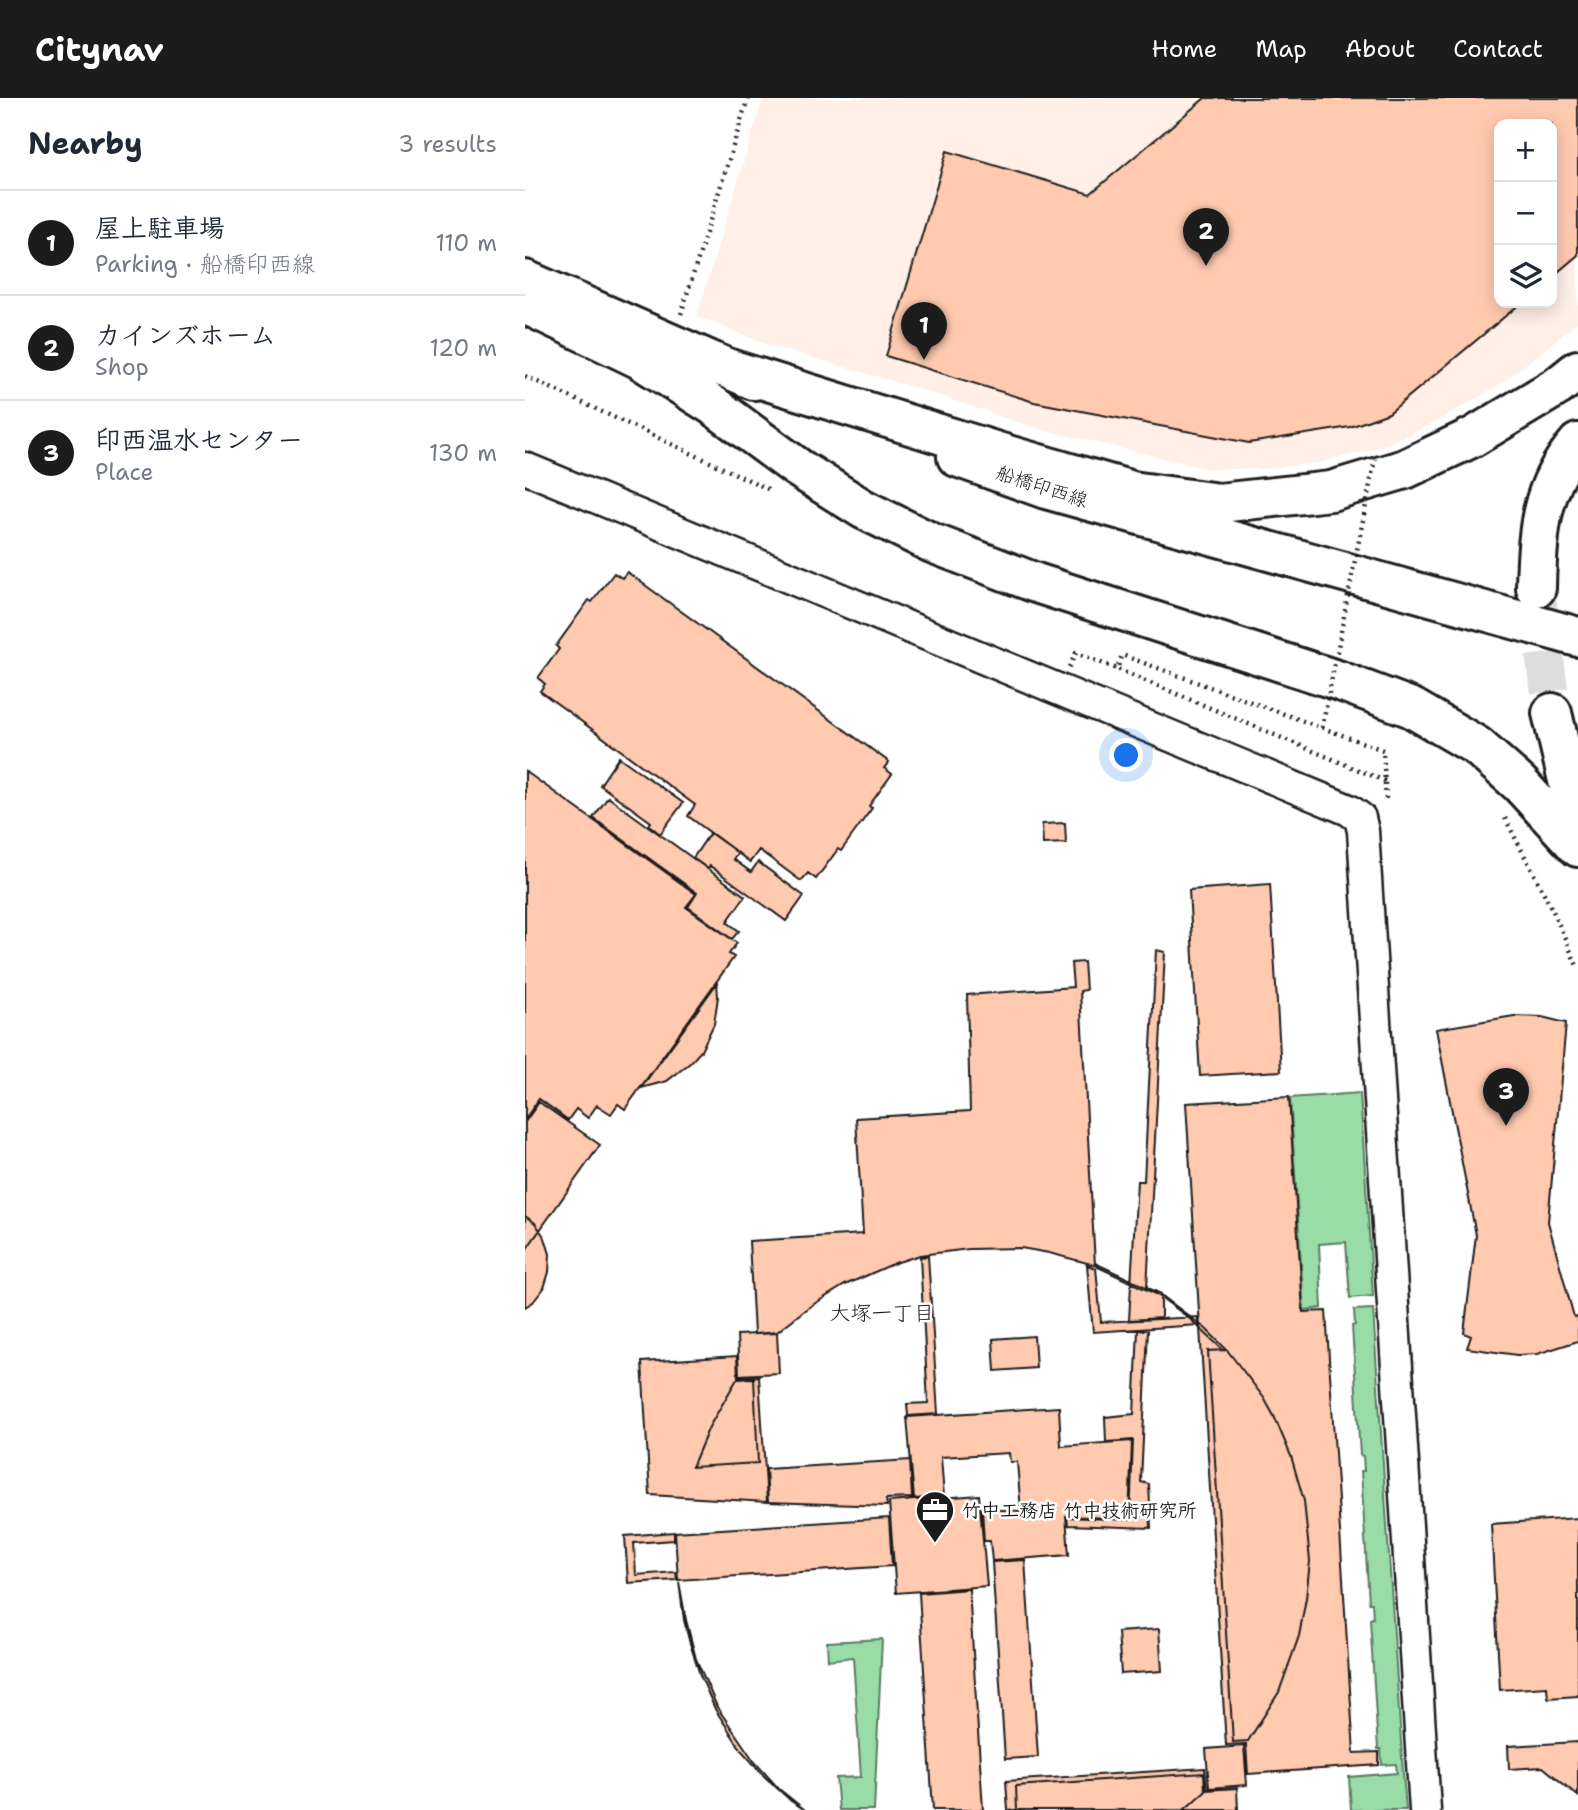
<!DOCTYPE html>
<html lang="en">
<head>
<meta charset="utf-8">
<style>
  :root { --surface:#fff; --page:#f6f6f7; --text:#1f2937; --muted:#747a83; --line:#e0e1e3; --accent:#1c1c1c }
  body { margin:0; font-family:"Shantell Sans","Klee One",sans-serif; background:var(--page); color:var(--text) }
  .controls { position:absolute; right:21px; top:21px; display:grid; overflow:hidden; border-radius:14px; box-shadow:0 4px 18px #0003 }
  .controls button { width:63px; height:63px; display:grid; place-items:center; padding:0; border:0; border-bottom:2px solid var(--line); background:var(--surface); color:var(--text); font:35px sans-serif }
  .you { position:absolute; left:602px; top:658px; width:24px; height:24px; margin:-18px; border:5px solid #fff; border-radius:50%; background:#1a73e8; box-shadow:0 0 0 10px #1a73e833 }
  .badge { display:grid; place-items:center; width:46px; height:46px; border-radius:50%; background:var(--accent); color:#fff; font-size:23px; font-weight:700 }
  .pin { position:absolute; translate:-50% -58px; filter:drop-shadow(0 2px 4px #0008) }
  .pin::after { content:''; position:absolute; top:37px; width:24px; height:21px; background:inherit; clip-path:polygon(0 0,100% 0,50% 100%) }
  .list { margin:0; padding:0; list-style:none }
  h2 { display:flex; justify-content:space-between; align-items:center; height:91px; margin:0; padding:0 28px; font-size:30px }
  h2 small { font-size:23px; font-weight:400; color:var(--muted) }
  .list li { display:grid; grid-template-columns:46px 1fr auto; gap:21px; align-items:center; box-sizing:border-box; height:105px; padding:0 28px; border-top:2px solid var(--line) }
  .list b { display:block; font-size:26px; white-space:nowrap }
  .list p { margin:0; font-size:23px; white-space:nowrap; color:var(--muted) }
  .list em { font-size:23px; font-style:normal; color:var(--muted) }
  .icon { flex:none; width:38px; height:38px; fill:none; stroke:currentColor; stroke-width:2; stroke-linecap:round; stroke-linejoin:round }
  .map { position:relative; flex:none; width:1053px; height:1712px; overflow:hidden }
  header { display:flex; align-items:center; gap:42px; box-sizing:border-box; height:98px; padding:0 35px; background:var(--accent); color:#fff }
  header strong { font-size:33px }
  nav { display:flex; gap:38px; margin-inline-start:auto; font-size:24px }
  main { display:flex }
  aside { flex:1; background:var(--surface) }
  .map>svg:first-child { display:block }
  .built { fill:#ffefe7; fill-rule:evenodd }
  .green { fill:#99dca8; stroke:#5a7c62; stroke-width:2 }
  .building { fill:#ffcab0; stroke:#1c1c1c; stroke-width:2 }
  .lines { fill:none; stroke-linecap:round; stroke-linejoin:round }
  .trunk-tunnel { stroke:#ddd; stroke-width:38; stroke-dasharray:38 19; stroke-linecap:butt }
  .minor-casing { stroke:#1c1c1c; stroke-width:35 }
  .primary-casing { stroke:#1c1c1c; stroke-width:44 }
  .trunk-casing { stroke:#1c1c1c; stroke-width:44 }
  .path { stroke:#1c1c1c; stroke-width:4.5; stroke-dasharray:2 5; stroke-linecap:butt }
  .minor { stroke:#fff; stroke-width:30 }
  .primary { stroke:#fff; stroke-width:38 }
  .trunk { stroke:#fff; stroke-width:38 }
  .path-bridge { stroke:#1c1c1c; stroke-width:4.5; stroke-dasharray:2 5; stroke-linecap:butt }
  .labels { text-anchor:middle; stroke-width:5; stroke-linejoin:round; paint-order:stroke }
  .street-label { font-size:19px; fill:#1c1c1c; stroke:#fff }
  .poi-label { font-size:19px; font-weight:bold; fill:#1c1c1c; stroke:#fff; text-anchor:start }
  .neighbourhood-label { font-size:21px; fill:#1c1c1c; stroke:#fff }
</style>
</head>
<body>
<header>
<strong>Citynav</strong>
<nav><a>Home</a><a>Map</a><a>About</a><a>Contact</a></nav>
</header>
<main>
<aside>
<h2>Nearby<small>3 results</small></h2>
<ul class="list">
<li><span class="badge">1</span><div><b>屋上駐車場</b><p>Parking · 船橋印西線</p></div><em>110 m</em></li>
<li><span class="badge">2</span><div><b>カインズホーム</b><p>Shop</p></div><em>120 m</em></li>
<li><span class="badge">3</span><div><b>印西温水センター</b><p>Place</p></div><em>130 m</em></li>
</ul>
</aside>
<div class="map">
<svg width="1053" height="1712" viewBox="0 0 1053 1712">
  <rect width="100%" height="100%" fill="#fff"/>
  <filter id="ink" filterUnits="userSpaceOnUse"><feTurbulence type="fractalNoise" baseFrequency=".0143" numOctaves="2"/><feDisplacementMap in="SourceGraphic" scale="14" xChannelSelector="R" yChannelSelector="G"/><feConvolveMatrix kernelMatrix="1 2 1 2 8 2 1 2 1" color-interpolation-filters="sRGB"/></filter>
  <g filter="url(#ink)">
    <path class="built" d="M238 0H1053V224L976 286 913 323 852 350 797 364 739 371H684L510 330 392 290 249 249 172 218ZM974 26H1027V205H974Z"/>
    <path class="green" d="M835 995 848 1198 825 1200 821 1144 794 1146 797 1210 779 1212 765 1000Z
      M848 1211 878 1675 881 1712H826L824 1679 872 1675 871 1666 857 1667 856 1651H853L845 1521 848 1520 847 1505H844L836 1373H839L838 1358 835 1357 827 1228 830 1227 829 1212Z
      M357 1541 349 1712H314L311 1680 336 1679 328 1559 303 1562 302 1544Z"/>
    <path class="building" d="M680 0H1053V157L1027 179V26H974V205H996L864 315 825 329 724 345 509 304 361 258 422 53 565 96Z
      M102 474 364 664 359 670 367 676 344 708 347 710 316 753 313 751 291 781 283 775 276 783 234 752 225 764 163 718 170 707 15 593 20 586 13 580 34 551 31 548 64 502 67 504 89 475 97 480Z
      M94 659 158 705 135 736 124 727 126 724 75 687Z
      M0 673 171 796 161 809 212 845 204 856 209 859 100 1011 93 1006 86 1016 72 1007 63 1020 51 1011 43 1022 14 1001 0 1021Z
      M83 699 220 798 202 824 214 833 207 841 163 809 172 795 68 720Z
      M540 725 541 745 518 746 517 726Z
      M185 735 213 755 208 761 226 774 233 764 279 798 261 823 185 768 183 771 168 760Z
      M745 786 756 973 675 978 664 792Z
      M631 852 640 854 622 1190 636 1196V1220L604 1222 612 1083H619Z
      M559 864 561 892 555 893 570 1167 524 1155 496 1150 444 1151 395 1157 370 1165 320 1187 281 1211 252 1234 229 1236 224 1143 338 1136 331 1020 445 1013 442 897 548 889 546 865Z
      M192 885 193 899 189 926 176 953 165 965 142 983 116 990Z
      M989 918 1017 919 1041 925 1023 1124 1049 1219 1053 1218V1243L1012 1256 992 1257 942 1250 946 1238 939 1235 951 1137 911 931Z
      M764 999 778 1214 801 1213 829 1655 854 1654V1667L723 1676 721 1646 701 1647 661 1005Z
      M14 1004 75 1047 0 1153V1024Z
      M0 1118 10 1125 20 1140 25 1156 24 1174 19 1190 8 1204 0 1209Z
      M403 1158 413 1316 383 1318 382 1306 403 1305 395 1159Z
      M572 1166 632 1194 681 1231 702 1252H698L664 1220 631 1196 573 1169Z
      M562 1167 571 1170 576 1224 673 1219V1227L568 1234Z
      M613 1232H623L616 1384 624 1386 626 1430 543 1427 542 1419 605 1422 608 1342 581 1344 580 1319 609 1316Z
      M252 1235 254 1275 214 1277 212 1237Z
      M509 1238 511 1270 470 1273 468 1241Z
      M702 1252 739 1300 749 1318 766 1358 779 1403 785 1463 781 1500 774 1538 754 1594 723 1643 708 1644 683 1253Z
      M212 1258 213 1279 234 1278 242 1404 125 1397 117 1264Z
      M229 1280 233 1365 167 1369 184 1329 212 1281Z
      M534 1309 536 1348 607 1343 604 1421 541 1418 544 1457 467 1463 465 1443H459L457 1411 496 1413 492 1364H485L484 1355 416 1359 419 1399 389 1401 382 1319Z
      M385 1362 387 1400 361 1401 362 1408 243 1404 241 1371Z
      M454 1397 462 1488 371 1495 364 1404Z
      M364 1420 367 1468 153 1482 150 1434Z
      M1053 1420V1598L1023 1600 1022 1589 975 1592 966 1426Z
      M149 1434V1442L109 1445 111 1477 151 1474 152 1482 103 1485 100 1438Z
      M500 1462 513 1659 480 1661 467 1464Z
      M154 1484 161 1522 171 1561 192 1609 229 1663 254 1691 280 1712 266 1703 240 1679 217 1653 190 1611 175 1577 164 1542 159 1522Z
      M444 1491 458 1712H408L394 1495Z
      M634 1531 637 1573 596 1576 593 1534Z
      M1053 1644V1698L1018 1669 984 1671 983 1648Z
      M719 1648 722 1687 684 1690 681 1651Z
      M680 1670 682 1692 712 1690 713 1712H483L481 1683Z
      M679 1675 680 1693 659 1712H492L491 1688Z"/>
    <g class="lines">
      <path class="trunk-tunnel" d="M1012 499 1027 615"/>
      <g class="minor-casing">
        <path id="minor" d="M0 370 824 712 835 720 838 733 900 1712"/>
      </g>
      <g class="primary-casing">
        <path id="primary" d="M0 182 229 282
          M432 359 521 391 1053 539"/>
      </g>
      <g class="trunk-casing">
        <path id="trunk" d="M0 206 113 260 189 308 273 370 338 411 407 445 511 485 815 583 887 610 952 648 995 686 1053 749
          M198 269 479 356 607 393 694 405 806 393 880 371 948 339 1033 288 1053 272
          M1011 490C1012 435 1015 388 1053 345
          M1027 615 1053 725"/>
      </g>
      <path class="path" d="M156 216 223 0
        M0 278 243 391
        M544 569 551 555 592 571
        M860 683 592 571 597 557 858 652 861 702
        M980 720 1028 813 1053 870"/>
      <use href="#minor" class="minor"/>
      <use href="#primary" class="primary"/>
      <use href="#trunk" class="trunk"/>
      <path class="path-bridge" d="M797 630 850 361"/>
    </g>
  </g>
  <defs>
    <g id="office-pin" transform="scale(2.0125)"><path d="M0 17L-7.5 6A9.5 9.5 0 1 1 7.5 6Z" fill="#1c1c1c" stroke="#fff"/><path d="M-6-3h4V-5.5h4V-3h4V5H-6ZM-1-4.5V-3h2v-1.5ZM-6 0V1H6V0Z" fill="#fff"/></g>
  </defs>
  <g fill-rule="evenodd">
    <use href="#office-pin" x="410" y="1412"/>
  </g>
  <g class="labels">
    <g class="street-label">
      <text transform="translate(517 388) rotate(18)" y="7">船橋印西線</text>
    </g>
    <g class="poi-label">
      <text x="437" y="1419">竹中工務店 竹中技術研究所</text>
    </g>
    <g class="neighbourhood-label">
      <text x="357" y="1222">大塚一丁目</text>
    </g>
  </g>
</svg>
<div class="controls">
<button>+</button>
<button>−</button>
<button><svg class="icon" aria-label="layers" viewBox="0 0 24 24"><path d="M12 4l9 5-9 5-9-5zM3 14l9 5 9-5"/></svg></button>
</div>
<div class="you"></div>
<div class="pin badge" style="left:399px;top:262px">1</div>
<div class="pin badge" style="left:681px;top:168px">2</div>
<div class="pin badge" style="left:981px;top:1028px">3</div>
</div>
</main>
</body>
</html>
